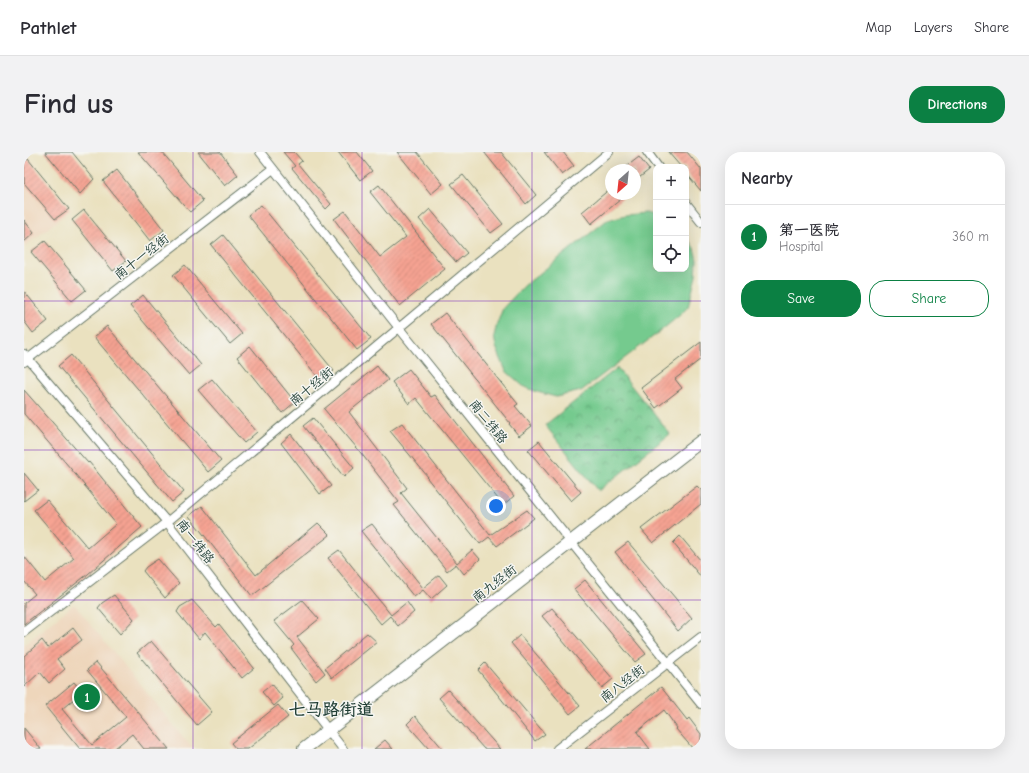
<!DOCTYPE html>
<html lang="en">
<head>
<meta charset="utf-8">
<style>
  :root { --surface:#fff; --page:#f2f2f3; --text:#2b2b33; --muted:#7c7c81; --line:#e1e1e2; --accent:#0b8043 }
  body { margin:0; font-family:"Comic Neue","LXGW WenKai TC",sans-serif; background:var(--page); color:var(--text) }
  .controls { position:absolute; right:12px; top:12px; display:grid; overflow:hidden; border-radius:8px; box-shadow:0 4px 16px #0002 }
  .controls button { width:36px; height:36px; display:grid; place-items:center; padding:0; border:0; border-bottom:1px solid var(--line); background:var(--surface); color:var(--text); font:20px sans-serif }
  .compass { position:absolute; left:581px; top:12px; width:36px; height:36px; border-radius:50%; background:var(--surface); box-shadow:0 4px 16px #0002; rotate:207deg }
  .you { position:absolute; left:472px; top:354px; width:14px; height:14px; margin:-10px; border:3px solid #fff; border-radius:50%; background:#1a73e8; box-shadow:0 0 0 6px #1a73e833 }
  .badge { display:grid; place-items:center; width:26px; height:26px; border-radius:50%; background:var(--accent); color:#fff; font-size:13px; font-weight:700 }
  .pin { position:absolute; translate:-50% -50%; border:2px solid #fff; box-shadow:0 1px 4px #0006 }
  .list { margin:0; padding:0; list-style:none }
  h2 { display:flex; justify-content:space-between; align-items:center; height:52px; margin:0; padding:0 16px; font-size:17px }
  h2 small { font-size:13px; font-weight:400; color:var(--muted) }
  .list li { display:grid; grid-template-columns:26px 1fr auto; gap:12px; align-items:center; box-sizing:border-box; height:64px; padding:0 16px; border-top:1px solid var(--line) }
  .list b { display:block; font-size:15px; white-space:nowrap }
  .list p { margin:0; font-size:13px; white-space:nowrap; color:var(--muted) }
  .list em { font-size:13px; font-style:normal; color:var(--muted) }
  .actions { display:flex; gap:8px; padding:12px 16px }
  .actions a { flex:1; padding:9px 0; border:1px solid var(--accent); border-radius:16px; text-align:center; font-size:14px; color:var(--accent) }
  .actions .main { background:var(--accent); color:#fff }
  .icon { flex:none; width:22px; height:22px; fill:none; stroke:currentColor; stroke-width:2; stroke-linecap:round; stroke-linejoin:round }
  .map { position:relative; flex:none; width:677px; height:597px; overflow:hidden; border-radius:16px }
  header { display:flex; align-items:center; gap:24px; box-sizing:border-box; height:56px; padding:0 20px; background:var(--surface); border-bottom:1px solid var(--line) }
  header strong { font-size:19px }
  nav { display:flex; gap:22px; margin-inline-start:auto; font-size:14px }
  .intro { display:flex; align-items:center; justify-content:space-between; box-sizing:border-box; height:96px; padding:0 24px }
  h1 { margin:0; font-size:28px }
  .button { padding:10px 18px; border-radius:16px; background:var(--accent); color:#fff; font-size:14px; font-weight:700 }
  main { display:flex; gap:24px; padding:0 24px }
  aside { flex:1; background:var(--surface); border-radius:16px; box-shadow:0 4px 16px #0002 }
  .map>svg:first-child { display:block }
  .built { fill:#eed6bb }
  .grass { fill:#74ca8e; stroke:#4a8461 }
  .park { fill:url(#park-crowns); stroke:#4a8461 }
  .building { fill:url(#building-hatch) }
  .lines { fill:none; stroke-linecap:round; stroke-linejoin:round }
  .minor-casing { stroke:#667665; stroke-width:10 }
  .secondary-casing { stroke:#667665; stroke-width:14 }
  .minor { stroke:#fff; stroke-width:8 }
  .secondary { stroke:#fff; stroke-width:12 }
  .grid { fill:none; stroke:#7b2cbf; stroke-width:1; stroke-opacity:0.55 }
  .labels { text-anchor:middle; stroke-width:3; stroke-linejoin:round; paint-order:stroke }
  .street-label { font-size:13px; fill:#1f3d34; stroke:#f6f6f2 }
  .district-label { font-size:17px; font-weight:bold; fill:#1f3d34; stroke:#f6f6f2 }
</style>
</head>
<body>
<header>
<strong>Pathlet</strong>
<nav><a>Map</a><a>Layers</a><a>Share</a></nav>
</header>
<div class="intro"><h1>Find us</h1><a class="button">Directions</a></div>
<main>
<div class="map">
<svg width="677" height="597" viewBox="0 0 677 597">
  <defs>
    <pattern id="park-crowns" width="20" height="18" patternUnits="userSpaceOnUse"><rect width="20" height="18" fill="#74ca8e"/><path d="M2 6a3 3 0 1 1 6 0M12 15a3 3 0 1 1 6 0" fill="none" stroke="#5fa575"/></pattern>
    <pattern id="building-hatch" width="6" height="6" patternUnits="userSpaceOnUse"><rect width="6" height="6" fill="#f6a392"/><path d="M-1 1l2-2M0 6l6-6M5 7l2-2" fill="none" stroke="#c78678"/></pattern>
  </defs>
  <rect width="100%" height="100%" fill="#f6f6f2"/>
  <filter id="ink" filterUnits="userSpaceOnUse"><feTurbulence type="fractalNoise" baseFrequency=".025" numOctaves="2"/><feDisplacementMap in="SourceGraphic" scale="8" xChannelSelector="R" yChannelSelector="G"/><feConvolveMatrix kernelMatrix="1 2 1 2 8 2 1 2 1" color-interpolation-filters="sRGB"/></filter>
  <filter id="wash" filterUnits="userSpaceOnUse"><feTurbulence type="fractalNoise" baseFrequency=".012" numOctaves="4" result="noise"/><feDisplacementMap in="SourceGraphic" scale="16" xChannelSelector="R" yChannelSelector="G"/><feGaussianBlur stdDeviation="0.9" result="paint"/><feColorMatrix in="noise" values="0 0 0 0 0 0 0 0 0 0 0 0 0 0 0 0 0 1.4 0 .05"/><feComposite in="paint" operator="in"/></filter>
  <g filter="url(#wash)">
    <rect width="100%" height="100%" fill="#eae1bf"/>
    <path class="built" d="M0 0 47 58 0 95Z
      M50 452 169 597H0V493Z"/>
    <path class="grass" d="M622 61 632 64V117H662V84L670 96 673 108 672 124 664 155 656 163 634 181 557 239 532 245 513 240 499 234 482 219 472 195 470 184 473 172 479 156 500 134 583 68 601 63Z"/>
    <path class="park" d="M593 216 646 282 574 339 521 273Z"/>
    <g id="blocks">
      <path class="building" d="M21 0H48L70 27 56 42Z
        M114 0H138L179 49 166 60Z
        M174 0H196L214 23 201 34Z
        M259 0H270L278 9 274 12 307 52 302 57 268 16 271 14Z
        M314 0H333L348 19 336 28Z
        M373 0H393L419 32 407 42Z
        M460 0H477L512 43 502 52Z
        M520 0H539L550 14 538 23Z
        M644 0H663L677 17V39L662 21V15H657Z
        M615 5 625 18 611 29V18H598Z
        M4 7 45 57 31 67 0 31V10Z
        M93 18 140 78 126 89 79 29Z
        M439 23 479 72 467 81 427 32Z
        M355 33 421 117 376 154 310 67 321 59 356 105 382 85 346 40Z
        M587 36V42H603L567 72 558 60Z
        M237 53 347 187 333 198 224 63Z
        M406 57 443 101 432 110 395 67Z
        M60 58 102 109 89 119 48 68Z
        M0 68 10 81 0 90Z
        M199 83 310 219 297 229 187 93Z
        M21 89 62 138 48 149 7 100Z
        M161 113 218 182 206 192 149 123Z
        M0 139 24 169 9 181 0 169Z
        M119 143 177 213 165 223 106 154Z
        M421 161 494 252 491 254 508 274 495 284 485 272 486 271 407 172Z
        M83 174 197 309 184 320 70 185Z
        M677 190V207L651 227 658 236 632 256 617 236Z
        M226 194 271 250 258 261 213 205Z
        M47 203 160 340 148 350 34 214Z
        M353 214 364 228 325 260 383 336 377 341 433 411 448 398 456 407 440 422 432 412 423 419 370 353 375 350 333 296 300 257Z
        M385 217 407 245 411 243 490 344 479 353 392 246 385 252 368 230Z
        M188 227 233 280 220 291 174 238Z
        M0 238 64 311 65 310 118 375 64 422 0 472V451L11 442 0 429V404L21 430 50 406 10 358 23 348 64 396 92 372 47 317 0 262Z
        M289 266 330 316 320 325 279 274Z
        M378 271 466 383 503 358 510 366 473 394 465 385 456 392 403 326 404 325 366 279Z
        M267 282 307 334 296 342 257 291Z
        M515 289 557 340 547 349 504 298Z
        M0 321 14 338 0 349Z
        M673 334 677 338V352L629 391 617 377Z
        M178 354 232 423 294 371 306 383 228 444 165 364Z
        M348 372 399 436 415 423 423 433 407 447 399 438 390 445 337 379Z
        M656 384 677 409V425L649 391Z
        M604 390 668 466 654 479 591 400Z
        M315 398 367 463 383 450 390 460 374 474 366 464 357 472 304 406Z
        M134 407 155 431 141 446 119 419 122 415Z
        M561 428 622 502 611 510 550 437Z
        M90 443 110 467 96 482 74 456 78 451Z
        M168 448 192 475 195 472 230 516 218 526 181 480 175 487 153 460 156 455Z
        M278 448 295 467 273 485 301 521 292 529 267 496 270 493 250 469Z
        M528 456 589 527 578 536 518 464Z
        M49 476 58 488 33 507 41 517 25 531 16 520 0 535V504L18 488 24 496Z
        M343 481 353 490 308 526 301 516Z
        M496 483 556 554 546 562 487 491Z
        M127 489 188 560 173 573 113 501Z
        M72 510 145 597H120L108 582 90 597H56L21 554 50 530 58 540 38 557 68 593 102 565 63 518Z
        M461 511 521 582 511 589 454 518Z
        M248 532 259 546 250 554 238 540Z
        M637 535 663 568 665 566 677 582V597H669L652 577 653 576 640 558 613 580 626 597H561Z
        M424 538 476 597H460L415 546Z
        M254 553 264 565 224 597H212L207 591Z
        M391 564 419 597H405L383 572Z
        M0 576 17 597H0Z
        M361 588 369 597H350Z"/>
    </g>
  </g>
  <g filter="url(#ink)">
    <use href="#blocks" fill-opacity="0" stroke="#667665" stroke-width="1"/>
    <g class="lines">
      <g class="minor-casing">
        <path id="minor" d="M236 0 375 176 677 552
          M623 0 634 15
          M662 51 677 70
          M0 202 143 370 319 597
          M0 210 249 17
          M0 480 143 370 585 0
          M533 597 677 485"/>
      </g>
      <g class="secondary-casing">
        <path id="secondary" d="M280 597 677 289"/>
      </g>
      <use href="#minor" class="minor"/>
      <use href="#secondary" class="secondary"/>
    </g>
  </g>
  <path class="grid" d="M169 0V597M338 0V597M508 0V597M0 149H677M0 298H677M0 448H677"/>
  <g class="labels">
    <g class="street-label">
      <text transform="translate(117 104) rotate(-38)" y="5">南十一经街</text>
      <text transform="translate(287 234) rotate(-40)" y="5">南十经街</text>
      <text transform="translate(465 269) rotate(51)" y="5">南二纬路</text>
      <text transform="translate(172 389) rotate(52)" y="5">南一纬路</text>
      <text transform="translate(470 431) rotate(-38)" y="5">南九经街</text>
      <text transform="translate(598 531) rotate(-38)" y="5">南八经街</text>
    </g>
    <g class="district-label">
      <text x="307" y="563">七马路街道</text>
    </g>
  </g>
</svg>
<div class="controls">
<button>+</button>
<button>−</button>
<button><svg class="icon" aria-label="locate" viewBox="0 0 24 24"><circle cx="12" cy="12" r="6"/><path d="M12 2v4M12 18v4M2 12h4M18 12h4"/></svg></button>
</div>
<svg class="compass" viewBox="-18 -18 36 36"><path d="M0-13l5 13h-10z" fill="#e53935"/><path d="M0 13l5-13h-10z" fill="#7c7c81"/></svg>
<div class="you"></div>
<div class="pin badge" style="left:63px;top:545px">1</div>
</div>
<aside>
<h2>Nearby<small></small></h2>
<ul class="list">
<li><span class="badge">1</span><div><b>第一医院</b><p>Hospital</p></div><em>360 m</em></li>
</ul>
<div class="actions"><a class="main">Save</a><a>Share</a></div>
</aside>
</main>
</body>
</html>
